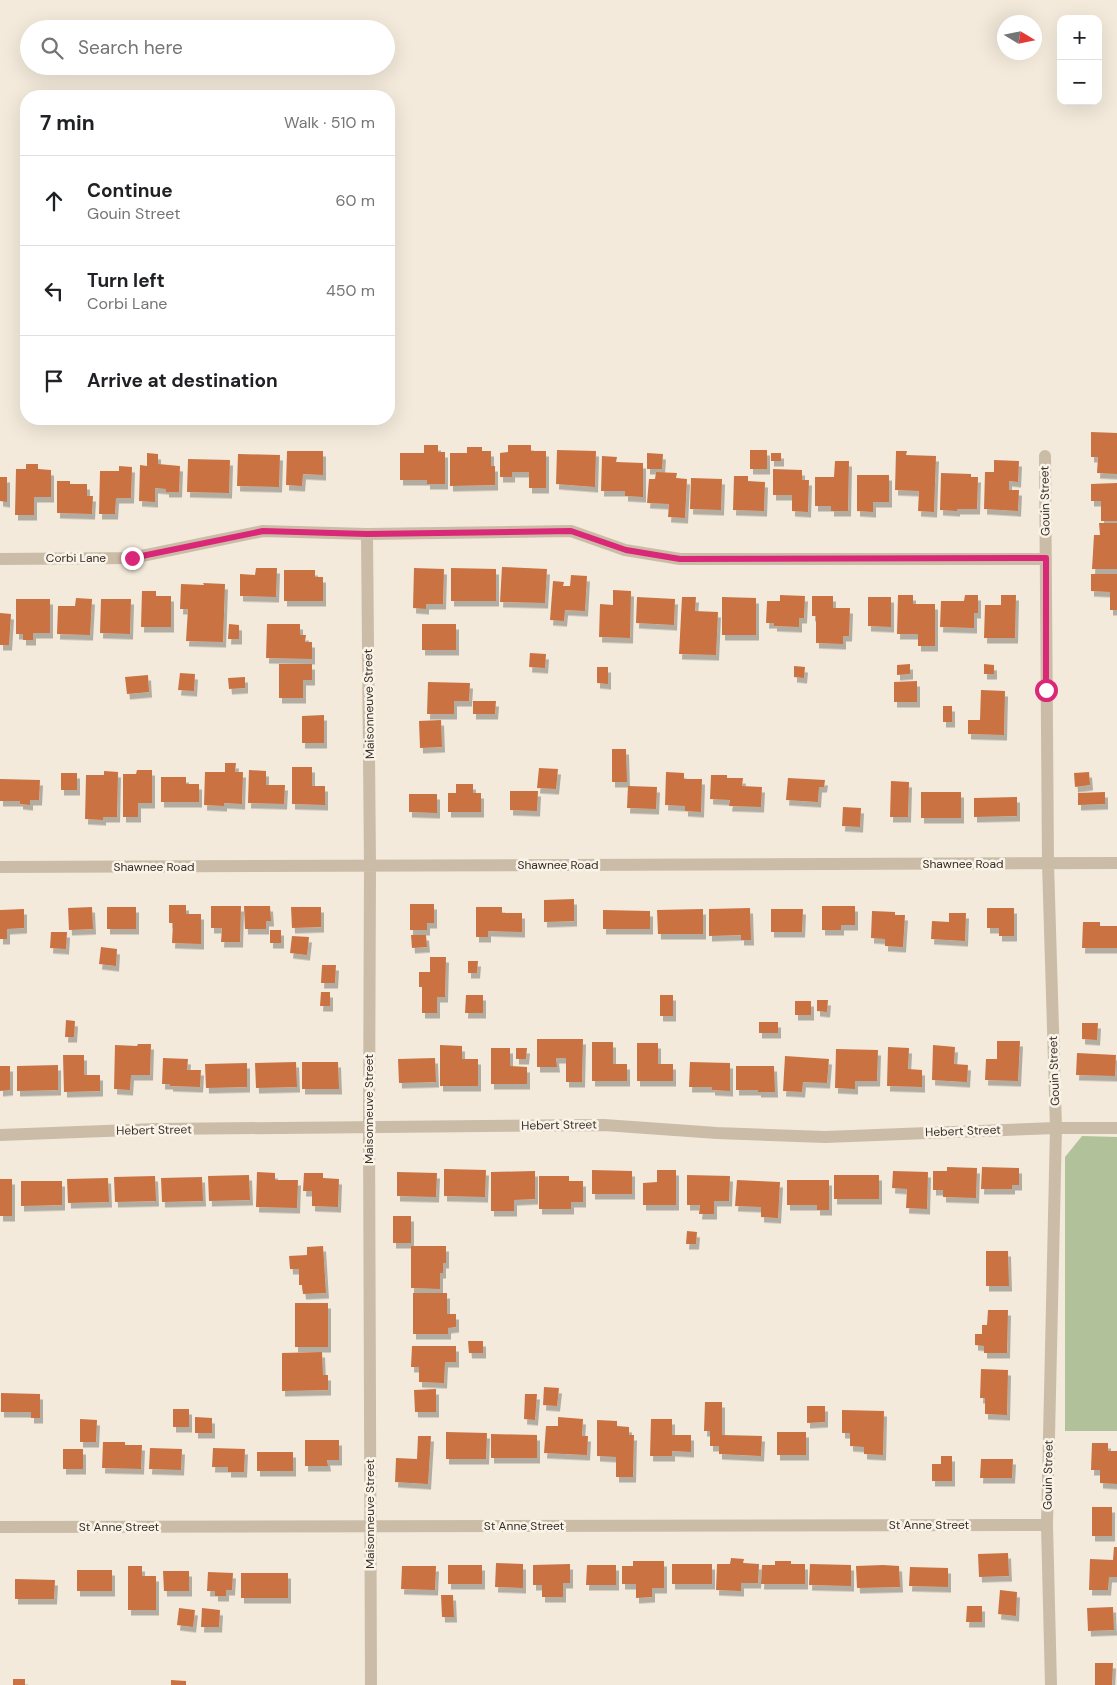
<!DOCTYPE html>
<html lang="en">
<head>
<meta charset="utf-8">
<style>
  :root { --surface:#fff; --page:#f2f2f2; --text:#202124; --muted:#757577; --line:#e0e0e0 }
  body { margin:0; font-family:"DM Sans",sans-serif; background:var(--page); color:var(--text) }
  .controls { position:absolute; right:15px; top:15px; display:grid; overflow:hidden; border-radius:10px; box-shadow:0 5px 20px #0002 }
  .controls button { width:45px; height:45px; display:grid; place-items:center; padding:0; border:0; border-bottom:1px solid var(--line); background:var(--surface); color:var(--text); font:25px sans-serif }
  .compass { position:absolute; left:997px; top:15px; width:45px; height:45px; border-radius:50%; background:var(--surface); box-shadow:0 5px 20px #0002; rotate:100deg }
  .stop { position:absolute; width:15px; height:15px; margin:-11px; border:4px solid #db2777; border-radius:50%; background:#fff }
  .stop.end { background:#db2777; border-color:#fff; box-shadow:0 1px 5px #0008 }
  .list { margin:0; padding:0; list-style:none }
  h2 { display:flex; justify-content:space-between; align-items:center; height:65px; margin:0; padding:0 20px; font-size:21px }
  h2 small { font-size:16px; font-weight:400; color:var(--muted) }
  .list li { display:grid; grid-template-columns:32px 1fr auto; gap:15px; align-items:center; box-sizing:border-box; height:90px; padding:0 20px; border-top:1px solid var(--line) }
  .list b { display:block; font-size:19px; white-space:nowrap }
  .list p { margin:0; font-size:16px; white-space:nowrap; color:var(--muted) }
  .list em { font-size:16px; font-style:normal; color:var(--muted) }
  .icon { flex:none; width:28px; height:28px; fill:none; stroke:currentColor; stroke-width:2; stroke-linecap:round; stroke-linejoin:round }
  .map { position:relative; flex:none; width:1117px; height:1685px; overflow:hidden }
  .search { position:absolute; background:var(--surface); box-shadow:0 5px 20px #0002; left:20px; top:20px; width:375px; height:55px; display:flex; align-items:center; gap:12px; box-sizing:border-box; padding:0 18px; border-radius:28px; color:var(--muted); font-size:19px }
  .panel { position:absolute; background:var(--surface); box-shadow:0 5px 20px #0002; left:20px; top:90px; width:375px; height:335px; border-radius:20px }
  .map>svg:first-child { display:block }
  .green { fill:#b1c29b }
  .building { fill:#ca7242; filter:url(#shadow) }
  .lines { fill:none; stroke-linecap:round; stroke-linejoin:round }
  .street { stroke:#cbbca7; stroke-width:12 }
  .route { stroke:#db2777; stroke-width:6 }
  .labels { text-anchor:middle; stroke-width:5; stroke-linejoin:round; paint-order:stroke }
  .street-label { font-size:12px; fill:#382e28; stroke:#faf4e8 }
</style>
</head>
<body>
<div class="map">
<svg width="1117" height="1685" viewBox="0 0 1117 1685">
  <defs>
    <filter id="shadow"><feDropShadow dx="3" dy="5.5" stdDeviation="0" flood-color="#0004"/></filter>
  </defs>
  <rect width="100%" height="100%" fill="#f3eadb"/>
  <path class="green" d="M1082 1136 1117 1137V1431H1065V1157Z"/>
  <path class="building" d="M1091 432 1117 433V474L1097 473 1098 457H1091Z
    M424 445H438V452H445V484H427V480H400V453H424Z
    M508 445H531V451H546V488H529V472H512V477H500V453L508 452Z
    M467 447H482V451H491V466H495V485L450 486V453H467Z
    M557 450 596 451 595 487 556 484Z
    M750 450H767V469H750Z
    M287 451H323V475L303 474 302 486 286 485Z
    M896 451H907L906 455 936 456 934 512 918 511 919 491 895 490Z
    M147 453 158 454V464L180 466 179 492H166V489L155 488V502L139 501 140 465 147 466Z
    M647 453 663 454 662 469H647Z
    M771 453H781V461H771Z
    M238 454 280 455 279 487 237 486Z
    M602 456 617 457 616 462 643 463V497L625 496V491H601Z
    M188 459 230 460 229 493 187 492Z
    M994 460 1019 461 1018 482 1009 481V490H1019L1018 511 984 509 985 472H994Z
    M835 461H849L848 511H831V506H815V477H834Z
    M26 464H38V469L51 470V497H34V515H15L16 469H26Z
    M119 466 132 467 131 498H116L115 514H99L100 471H119Z
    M773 469 802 470V480H809L808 512 792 511V495H773Z
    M656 472 677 473 676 478 687 479 685 518 668 517 669 504 647 503 649 479H655Z
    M941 473 971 474V477H978L977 509H957V511L940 510Z
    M857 475H889V502H873V512L857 511Z
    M734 476H748V481L765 482 764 511 733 510Z
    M0 477H7V502L0 501Z
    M691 478 722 479 721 510 690 509Z
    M57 481H70V484H87V496H93L92 514 57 513Z
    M1117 483V521H1101V501H1091V484Z
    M1099 523H1117V569H1092L1094 535H1100Z
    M502 567 547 569 545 603 500 602Z
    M256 568H277L276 597 240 596V574L255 575Z
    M414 568 444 569 443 604H426V609L413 608Z
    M451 568 496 569V601H451Z
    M284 570H315V577H323V601H284Z
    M1091 574H1117V610H1110V592L1091 591Z
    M571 575 587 576 585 611 565 610 564 621 550 620 553 581 564 582 563 586H570Z
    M203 583 225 584 223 642 186 641 188 609H180L181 584 204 585Z
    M613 590 631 591 630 638 599 637 600 604 613 605Z
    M142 591H156V596H171V627H141Z
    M780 595 805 596 804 618H799V627L774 626V623H766L767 601H780Z
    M898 595H913V604H935V646H918V634H897Z
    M965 595H978V613H974V628L940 627 941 601H964Z
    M1001 595H1016L1015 638H984L985 605H1001Z
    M812 596H833V608H850L849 636H843V644L816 643V616H812Z
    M637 597 675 599 674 625 636 623Z
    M682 597H696L695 611 718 612 716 655 679 654Z
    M722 597 756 598V635H722Z
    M868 597H891V627L868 626Z
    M76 598 92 599 90 635 57 634 58 606H75Z
    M16 599H50V633H33V640H23V634H16Z
    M101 599H131L130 634 100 633Z
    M0 613 11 614 9 645H0Z
    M229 624 239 625V639H228Z
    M267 624H300V635H306L305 642H312V659L266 658Z
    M422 624H456V650H422Z
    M530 653 546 654 545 668 529 667Z
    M279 664H312V680H303V698H279Z
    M910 664V674L897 675V665Z
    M984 664 994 665V674H984Z
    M794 666 805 667 804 678 794 677Z
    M597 667H608V684L597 683Z
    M180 673 195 674 194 691 178 690Z
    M148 675 149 692 127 694 125 677Z
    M245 677V688L229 689 228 678Z
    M917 681V702H894V682Z
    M428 682 470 683 469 701H454V714H427Z
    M981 690 1005 691 1004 735 968 734V720H980Z
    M473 701H496L495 714H473Z
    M943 706H952V722H943Z
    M324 715V743H302V716Z
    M441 720 442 747 420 748 419 721Z
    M612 749H626L627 782H612Z
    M225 763H236L235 772H243L242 804 224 803V806L204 805 205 772H225Z
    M292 767H312V786H325V805L292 804Z
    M539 768 558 769 556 789 537 788Z
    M137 770H152V803H138V817H123V774H136Z
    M249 770 266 771V785H285L284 804 248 803Z
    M104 771 118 772 117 817H103V820L85 819 86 775H104Z
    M666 772 684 773V779H702L701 812 685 811V806L665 805Z
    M1089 772 1090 785 1075 787 1074 773Z
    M61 773H77V790H61Z
    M711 775H727V778H743L742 786 762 787 761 807 729 806 730 800 710 799Z
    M161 777H186V784H199V802H161Z
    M788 778 825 780 824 787H819L818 802 786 800Z
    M0 779 40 780 39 800H30V805L20 804V801H0Z
    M891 781 909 782 908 817H890Z
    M456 784H473V793H481V812H448V793H456Z
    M628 786 657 787 656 809 627 808Z
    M510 791H538L537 811 510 810Z
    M921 792H961V818H921Z
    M1105 792V804L1078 805V793Z
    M409 794H437V813L409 812Z
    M1017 797V816L974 817V798Z
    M843 807 861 808 860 827 842 826Z
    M574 899V921L544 922V900Z
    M410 904H434V923H427V930H410Z
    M169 905H186V914H201V944L172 943 173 923H169Z
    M211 906H241L240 942H221L222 928H211Z
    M244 906H270L271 921H266V929H245Z
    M822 906H855V925H841V930H822Z
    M92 907 93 929 69 930 68 908Z
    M107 907H136V929H107Z
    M291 907H321V927L292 928Z
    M476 907H502V913H522V932L488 931V937H476Z
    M750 908 751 940H741V935L709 936V909Z
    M987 908H1014V936H999V928H987Z
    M24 909V928L7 929V939H0V910Z
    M703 909V934H658L657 910Z
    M771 909H803L802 932H771Z
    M603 910 650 911V929H603Z
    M872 911 895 912V915H905L903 947 885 946V939L871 938Z
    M949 913H966L965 941 931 939 932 921 949 922Z
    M1083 922H1100V926H1117V948H1082Z
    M270 930H281V943H270Z
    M51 932H67L66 949 50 948Z
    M411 935H426L427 947 412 948Z
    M292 936 309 937 307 955 290 953Z
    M101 947 117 949 116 966 99 964Z
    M430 957H446L445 997H437V1013H422V987H419V972H430Z
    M468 961H478L477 973H468Z
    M322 965H336L335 983H321Z
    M321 992H330V1006H320Z
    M466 995H483V1013H465Z
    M660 995H673V1016H660Z
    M817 1000H828L827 1012 817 1011Z
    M795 1001H811V1015H795Z
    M66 1020 75 1021 74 1037H65Z
    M759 1022H778V1033H759Z
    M1082 1023H1098L1097 1040 1082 1039Z
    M537 1039H583L582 1082H566V1058H556L557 1067H537Z
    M997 1041H1020L1018 1081 985 1080 986 1059H997Z
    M592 1042H613V1064H627V1081H592Z
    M637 1043H658V1064H673V1081H637Z
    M138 1044H151L150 1075H131L130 1090 114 1089 115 1045 137 1046Z
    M440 1045 462 1046V1059H478V1086H440Z
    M933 1045 955 1047 954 1064 968 1065 967 1082 932 1080Z
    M888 1047 909 1048 908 1069 922 1070V1087L887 1086Z
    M491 1048H510V1066L527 1067V1084H491Z
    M516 1048H527L526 1059H516Z
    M836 1049 878 1050 877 1081H855V1089L835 1088Z
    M1077 1053 1116 1055 1115 1076 1076 1075Z
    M63 1055H84V1075H100V1091L64 1092Z
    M785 1056 829 1059 827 1083 803 1082 802 1092 783 1091Z
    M163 1058 188 1059 187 1070H201L200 1087 170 1086V1084H162Z
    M435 1058 436 1082 399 1083 398 1059Z
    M296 1062 297 1087 256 1088 255 1063Z
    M302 1062H338L339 1089H302Z
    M690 1062 730 1063V1091L712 1090V1087H689Z
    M247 1063V1087L206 1088 205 1064Z
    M58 1065V1090L17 1091V1066Z
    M0 1066H10V1090L0 1091Z
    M736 1066H774L775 1092H758V1090H736Z
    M947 1167 977 1168 976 1198 943 1197V1190H933V1171H947Z
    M982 1167 1019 1168V1185H1012V1189H981Z
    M444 1169 486 1170 485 1197 444 1196Z
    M592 1170 632 1171V1194H592Z
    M657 1170H676V1205H643V1183L657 1182Z
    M535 1171V1199L514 1200V1211H491V1172Z
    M893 1171 928 1172 927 1209 906 1208 907 1189 892 1188Z
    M257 1172 275 1173V1180H298L297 1208 256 1207Z
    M397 1172 437 1173 436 1197 397 1196Z
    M304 1173H323V1178L339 1179 338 1207 312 1206V1191H303Z
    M249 1175 250 1200 209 1201 208 1176Z
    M687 1175 730 1176 729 1201H714V1214H699L700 1205H687Z
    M834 1175H879V1199H834Z
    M155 1176 156 1201 115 1202 114 1177Z
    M539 1176H569V1181H583V1202H571V1209H539Z
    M202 1177 203 1201 162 1202 161 1178Z
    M108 1178 109 1202 68 1203 67 1179Z
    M0 1179H12V1216H0Z
    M737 1180 780 1182 778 1218 761 1217V1207L735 1206Z
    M787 1180H829V1210H817V1205H787Z
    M21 1181H62V1205L21 1206Z
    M393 1216H411V1243H393Z
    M687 1231 697 1232 696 1244H686Z
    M323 1246 326 1293 303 1294 302 1285H299V1269H290L289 1256 307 1255V1247Z
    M411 1246H446V1263H443V1273H440V1289L411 1288Z
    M986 1251H1008L1009 1286H986Z
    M413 1293H447V1314H456V1327L448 1328V1334H413Z
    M295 1303H328V1347H295Z
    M988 1310H1008L1007 1353H984V1346L975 1345V1334H982V1325H987Z
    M468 1341H483V1353H469Z
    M412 1346H456V1362H445L444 1383 419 1382V1367H411Z
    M322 1352 323 1375H328V1390L282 1391V1353Z
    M981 1369 1008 1370 1007 1415 985 1414V1398H980Z
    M544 1387 559 1388 557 1406 543 1405Z
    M436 1389V1412H415L414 1390Z
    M1 1393 40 1394V1418H31V1412H1Z
    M525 1394H537L535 1420 524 1419Z
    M705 1402H722V1435L762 1436 761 1456 719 1454V1446H710V1431H704Z
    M807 1406H825V1422L807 1423Z
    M173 1409H189V1427H173Z
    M842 1410 884 1411 883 1455 864 1454V1447L850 1446V1433H842Z
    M195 1417 212 1418V1433H195Z
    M558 1417 583 1419 582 1436H588L587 1455 544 1453 546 1426H558Z
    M80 1419 97 1420 96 1442H80Z
    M651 1419H672V1435H691V1452L672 1451V1456H650Z
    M597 1420 617 1421V1426L629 1427V1435H634L633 1477H616V1457L597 1456Z
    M446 1432 487 1433 486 1459H446Z
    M777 1432H806V1455H777Z
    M491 1434 537 1435V1458H491Z
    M418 1436H431L428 1484 395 1482 396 1458 417 1459Z
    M305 1440H339V1460H327L328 1466H305Z
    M103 1442H125V1445H142L141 1469 102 1468Z
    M1092 1443H1108V1451H1117V1484L1100 1483V1470H1091Z
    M150 1448 182 1449 181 1470 149 1469Z
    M213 1448 245 1449 244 1472H228V1467H212Z
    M63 1449H83V1469H63Z
    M257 1452H293V1471H257Z
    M941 1456H952V1481H932V1464H941Z
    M981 1459H1013L1012 1478H980Z
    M1092 1507H1112V1536H1092Z
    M1114 1547H1117V1577H1109L1108 1590H1089L1090 1559 1113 1560Z
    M1008 1553 1009 1576 979 1577 978 1554Z
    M731 1558 744 1559 743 1563 759 1564 758 1583H741V1591L716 1590 717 1564H730Z
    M633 1561H664V1588H652V1597L636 1598V1584H622V1566H633Z
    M775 1561H791V1564H805V1584H761L762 1565H775Z
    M496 1563 523 1564V1588L495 1587Z
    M570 1564V1583H563V1597H542V1585H533V1565Z
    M672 1564H712V1584H672Z
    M810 1564 851 1565V1586L809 1585Z
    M448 1565H482V1584H448Z
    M587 1565H616V1585H586Z
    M883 1565 899 1566 900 1587 857 1588 856 1566Z
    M128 1566H142V1576H156V1610H128Z
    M402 1566H436L435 1590 401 1589Z
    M910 1567 948 1568V1587L909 1586Z
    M77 1570H112V1591H77Z
    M163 1571H189V1591H164Z
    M208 1572 233 1573 232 1590H226V1596H215V1591H207Z
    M241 1573H288V1598H241Z
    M15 1579 55 1580 54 1599H15Z
    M1000 1590 1017 1592 1016 1616 998 1614Z
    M441 1595H453L454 1617H442Z
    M967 1606H982V1622H966Z
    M1113 1607 1114 1630 1088 1631 1087 1608Z
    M179 1608 195 1610 193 1627 177 1625Z
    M202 1608 220 1610 219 1627H201Z
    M1095 1663H1113L1112 1685H1095Z
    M13 1679H25V1685H13Z
    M171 1680 186 1681V1685H171Z"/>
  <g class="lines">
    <path class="street" d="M1045 456 1048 863 1056 1128 1047 1525 1051 1685
      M367 534 370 866 369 1128 371 1685
      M0 559 132 558 263 531 367 534 571 531 625 550 680 559H1046
      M0 867 1117 863
      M0 1135 157 1129 604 1125 717 1133 825 1137 1056 1128H1117
      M0 1527 1047 1525"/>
  </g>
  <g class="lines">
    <path class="route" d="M132 558 263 531 367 534 571 531 626 550 680 559 1046 558V690"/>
  </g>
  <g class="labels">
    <g class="street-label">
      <text transform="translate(1045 501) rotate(-91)" y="4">Gouin Street</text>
      <text x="76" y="562">Corbi Lane</text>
      <text transform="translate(369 704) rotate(-91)" y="4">Maisonneuve Street</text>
      <text x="963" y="868">Shawnee Road</text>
      <text x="558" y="869">Shawnee Road</text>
      <text x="154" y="871">Shawnee Road</text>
      <text transform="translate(1054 1071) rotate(-92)" y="4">Gouin Street</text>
      <text transform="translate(369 1109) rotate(-90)" y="4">Maisonneuve Street</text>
      <text transform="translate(559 1125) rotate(-1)" y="4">Hebert Street</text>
      <text transform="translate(154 1130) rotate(-1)" y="4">Hebert Street</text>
      <text transform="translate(963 1131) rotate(-2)" y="4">Hebert Street</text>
      <text transform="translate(1048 1475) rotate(-89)" y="4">Gouin Street</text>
      <text transform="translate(370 1514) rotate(-90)" y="4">Maisonneuve Street</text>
      <text x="929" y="1529">St Anne Street</text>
      <text x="524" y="1530">St Anne Street</text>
      <text x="119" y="1531">St Anne Street</text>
    </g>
  </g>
</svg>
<div class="controls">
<button>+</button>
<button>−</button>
</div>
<svg class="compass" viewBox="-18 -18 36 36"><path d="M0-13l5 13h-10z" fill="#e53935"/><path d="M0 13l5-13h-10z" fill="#757577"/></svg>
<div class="stop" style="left:1046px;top:690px"></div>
<div class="stop end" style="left:132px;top:558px"></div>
<div class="search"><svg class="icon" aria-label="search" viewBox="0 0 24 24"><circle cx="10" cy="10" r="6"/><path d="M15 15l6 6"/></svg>Search here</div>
<section class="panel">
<h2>7 min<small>Walk · 510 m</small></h2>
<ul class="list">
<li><svg class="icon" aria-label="ahead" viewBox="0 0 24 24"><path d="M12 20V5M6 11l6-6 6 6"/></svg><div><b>Continue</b><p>Gouin Street</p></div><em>60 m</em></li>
<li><svg class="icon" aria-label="left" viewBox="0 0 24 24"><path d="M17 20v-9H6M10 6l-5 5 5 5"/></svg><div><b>Turn left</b><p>Corbi Lane</p></div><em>450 m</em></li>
<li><svg class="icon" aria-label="arrive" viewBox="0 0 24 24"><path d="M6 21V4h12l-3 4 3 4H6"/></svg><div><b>Arrive at destination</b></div></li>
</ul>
</section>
</div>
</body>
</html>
